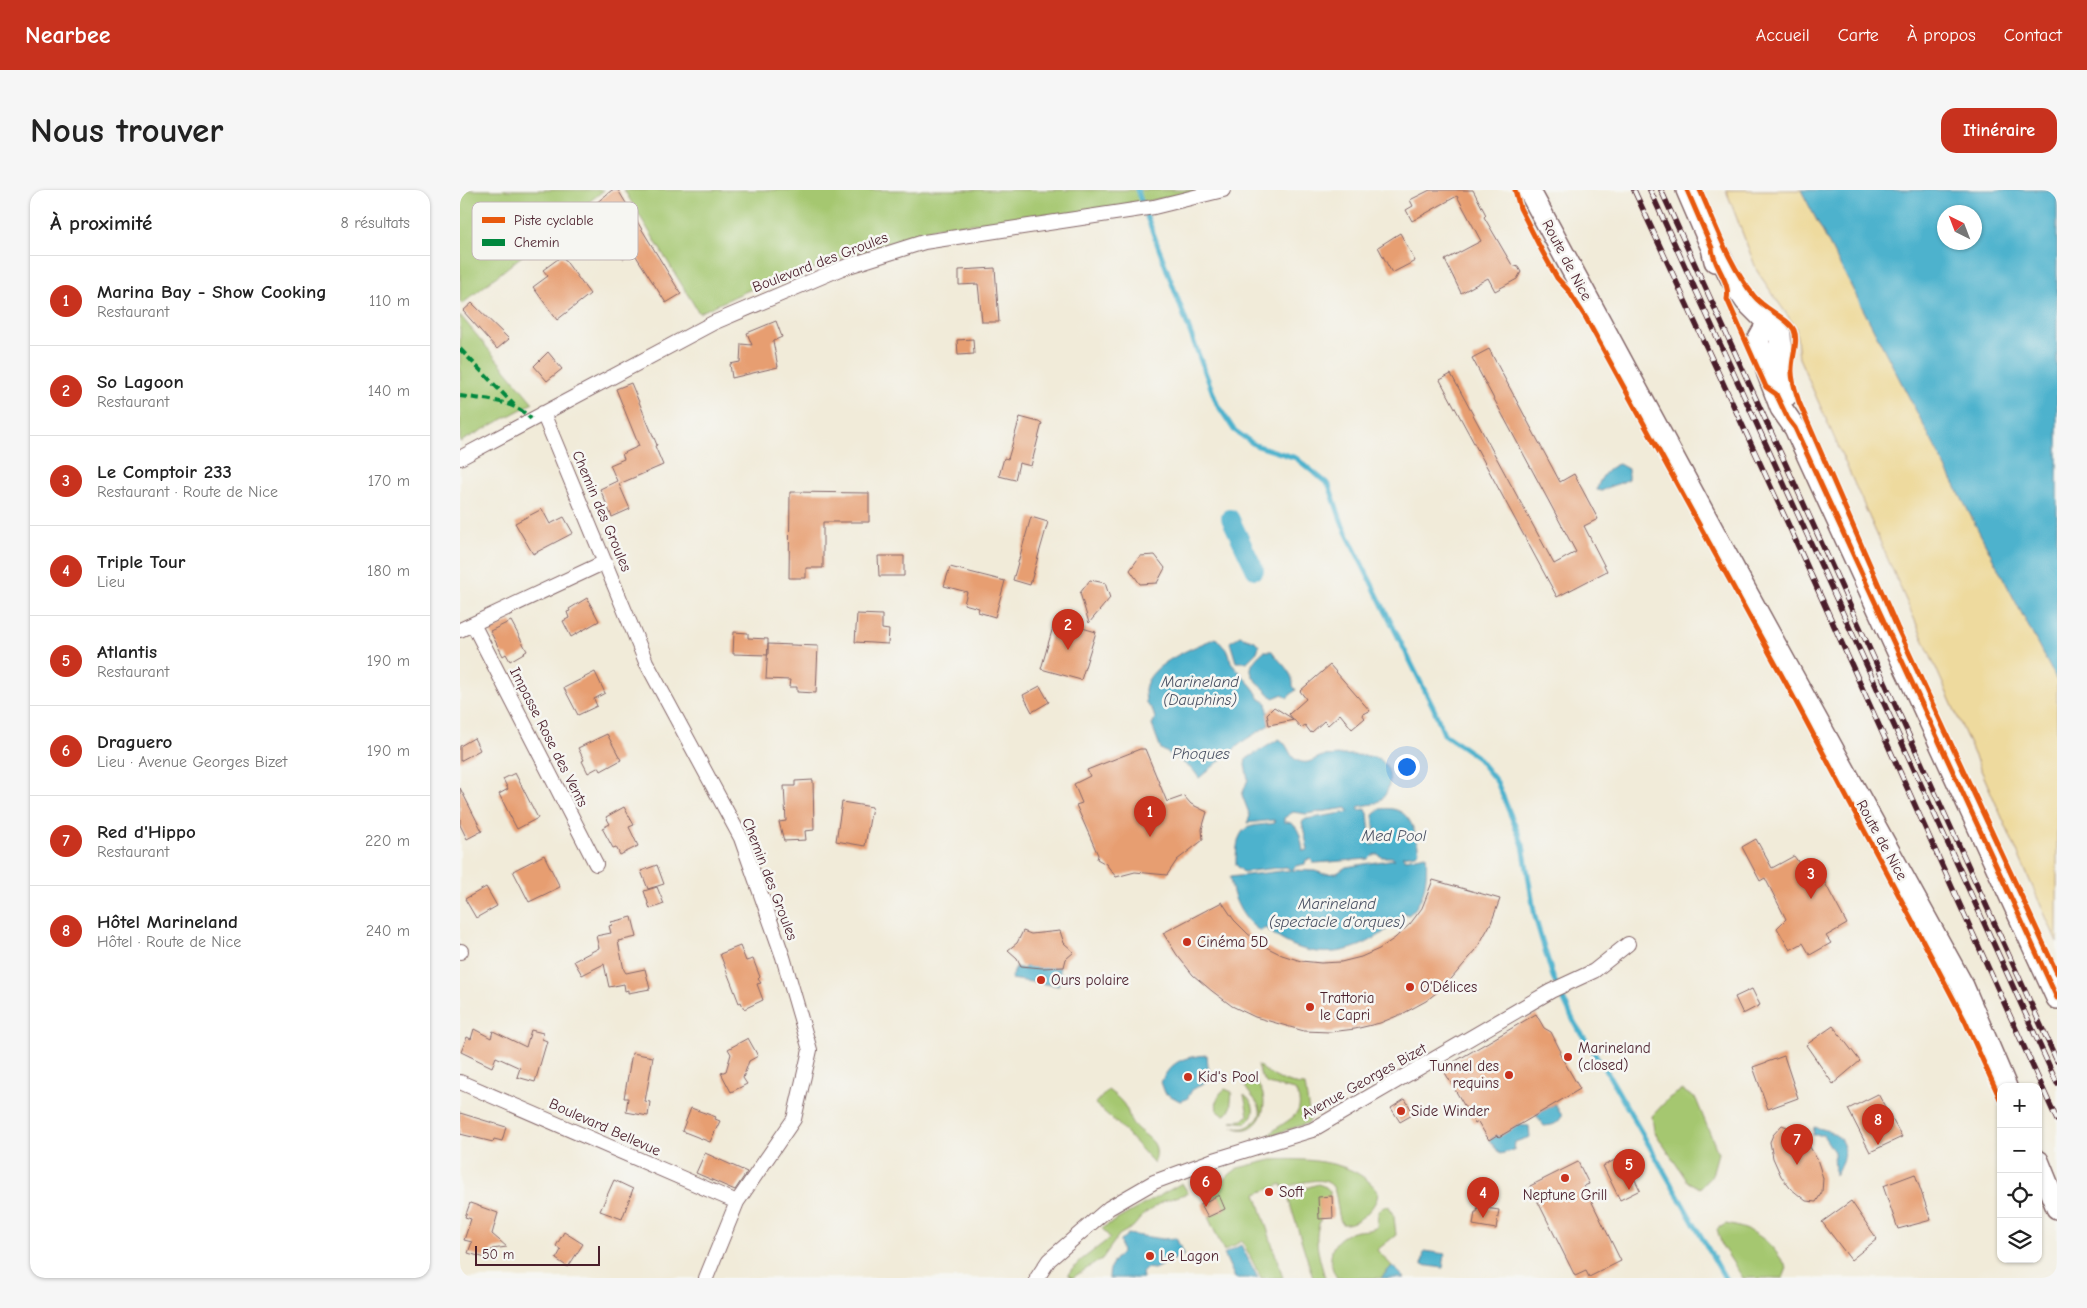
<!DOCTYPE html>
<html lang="fr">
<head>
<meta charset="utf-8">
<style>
  :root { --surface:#fff; --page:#f6f6f6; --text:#222; --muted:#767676; --line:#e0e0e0; --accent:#c8321e }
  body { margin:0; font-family:"Comic Neue",sans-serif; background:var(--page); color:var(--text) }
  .controls { position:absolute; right:15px; bottom:15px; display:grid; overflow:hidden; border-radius:10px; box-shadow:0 1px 4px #0004 }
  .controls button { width:45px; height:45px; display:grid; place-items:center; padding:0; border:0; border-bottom:1px solid var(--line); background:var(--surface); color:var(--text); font:25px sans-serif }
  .compass { position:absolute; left:1477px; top:15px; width:45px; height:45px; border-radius:50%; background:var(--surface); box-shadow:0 1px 4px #0004; rotate:318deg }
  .scale { position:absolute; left:15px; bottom:12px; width:125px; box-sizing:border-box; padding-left:5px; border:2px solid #4a1f2b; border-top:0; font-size:14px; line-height:18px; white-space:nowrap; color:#4a1f2b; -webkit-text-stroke:4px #f6f6f2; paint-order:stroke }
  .you { position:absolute; left:946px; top:576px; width:18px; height:18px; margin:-12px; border:4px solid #fff; border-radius:50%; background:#1a73e8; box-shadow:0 0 0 8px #1a73e833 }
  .badge { display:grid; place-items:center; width:32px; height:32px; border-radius:50%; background:var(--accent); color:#fff; font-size:16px; font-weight:700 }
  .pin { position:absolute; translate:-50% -41px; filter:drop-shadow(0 1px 2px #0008) }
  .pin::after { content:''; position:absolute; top:26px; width:18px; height:15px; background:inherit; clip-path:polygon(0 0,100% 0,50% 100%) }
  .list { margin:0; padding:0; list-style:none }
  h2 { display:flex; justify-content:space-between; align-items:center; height:65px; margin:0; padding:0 20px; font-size:21px }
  h2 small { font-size:16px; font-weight:400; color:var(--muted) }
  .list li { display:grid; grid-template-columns:32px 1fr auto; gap:15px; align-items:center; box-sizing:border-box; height:90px; padding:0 20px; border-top:1px solid var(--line) }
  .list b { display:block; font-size:19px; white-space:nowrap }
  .list p { margin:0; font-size:16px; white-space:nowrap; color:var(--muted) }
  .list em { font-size:16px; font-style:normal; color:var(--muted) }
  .icon { flex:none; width:28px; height:28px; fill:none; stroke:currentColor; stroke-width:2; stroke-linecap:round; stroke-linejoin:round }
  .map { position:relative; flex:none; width:1597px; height:1088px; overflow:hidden; border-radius:15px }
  header { display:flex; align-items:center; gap:30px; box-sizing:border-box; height:70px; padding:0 25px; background:var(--accent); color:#fff }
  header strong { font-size:24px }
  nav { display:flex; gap:28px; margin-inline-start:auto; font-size:18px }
  .intro { display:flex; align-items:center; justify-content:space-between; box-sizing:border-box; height:120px; padding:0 30px }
  h1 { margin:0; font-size:35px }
  .button { padding:12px 22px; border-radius:15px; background:var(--accent); color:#fff; font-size:18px; font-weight:700 }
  main { display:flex; gap:30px; padding:0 30px }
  aside { flex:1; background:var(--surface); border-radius:15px; box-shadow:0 1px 4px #0004 }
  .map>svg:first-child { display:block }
  .green { fill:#a5c770; stroke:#78734e }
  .sand { fill:#eeda9e; stroke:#9c7c64 }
  .water { fill:#4eb2cd; stroke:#4c687c; fill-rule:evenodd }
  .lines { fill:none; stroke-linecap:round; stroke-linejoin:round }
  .stream { stroke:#4eb2cd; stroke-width:5 }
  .canal { stroke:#4eb2cd; stroke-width:18 }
  .building { fill:#e79e71 }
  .minor-casing { stroke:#846668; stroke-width:16 }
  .primary-casing { stroke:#846668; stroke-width:24 }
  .minor { stroke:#fff; stroke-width:14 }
  .primary { stroke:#fff; stroke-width:21 }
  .rail-casing { stroke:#4a1f2b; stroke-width:5.5 }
  .rail { stroke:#f6f6f2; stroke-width:4; stroke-dasharray:11; stroke-linecap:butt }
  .quiet { stroke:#00873e; stroke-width:4; stroke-dasharray:8 4; stroke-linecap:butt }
  .cycleway-casing { stroke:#f6f6f2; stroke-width:8 }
  .cycleway { stroke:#e8590c; stroke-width:5 }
  .poi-dot { fill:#c8321e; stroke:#f6f6f2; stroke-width:2 }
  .labels { text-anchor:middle; stroke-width:5; stroke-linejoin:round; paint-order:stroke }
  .street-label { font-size:15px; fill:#4a1f2b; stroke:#f6f6f2 }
  .poi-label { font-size:15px; fill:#4a1f2b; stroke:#f6f6f2; text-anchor:start }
  .water-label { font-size:16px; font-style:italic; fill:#4b5264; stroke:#f6f6f2 }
  .key { fill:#f6f6f2; stroke:#c2b6b6; stroke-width:1 }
  .key-label { font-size:14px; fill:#4a1f2b }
</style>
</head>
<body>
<header>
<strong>Nearbee</strong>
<nav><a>Accueil</a><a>Carte</a><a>À propos</a><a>Contact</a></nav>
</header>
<div class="intro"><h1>Nous trouver</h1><a class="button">Itinéraire</a></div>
<main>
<aside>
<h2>À proximité<small>8 résultats</small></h2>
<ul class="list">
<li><span class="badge">1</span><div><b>Marina Bay - Show Cooking</b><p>Restaurant</p></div><em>110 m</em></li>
<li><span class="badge">2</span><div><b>So Lagoon</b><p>Restaurant</p></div><em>140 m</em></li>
<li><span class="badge">3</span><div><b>Le Comptoir 233</b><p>Restaurant · Route de Nice</p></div><em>170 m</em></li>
<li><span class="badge">4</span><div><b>Triple Tour</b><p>Lieu</p></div><em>180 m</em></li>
<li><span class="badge">5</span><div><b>Atlantis</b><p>Restaurant</p></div><em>190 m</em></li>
<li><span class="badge">6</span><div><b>Draguero</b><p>Lieu · Avenue Georges Bizet</p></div><em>190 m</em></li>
<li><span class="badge">7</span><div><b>Red d'Hippo</b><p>Restaurant</p></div><em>220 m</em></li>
<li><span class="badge">8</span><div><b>Hôtel Marineland</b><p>Hôtel · Route de Nice</p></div><em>240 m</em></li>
</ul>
</aside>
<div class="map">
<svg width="1597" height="1088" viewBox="0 0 1597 1088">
  <rect width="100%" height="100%" fill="#f6f6f2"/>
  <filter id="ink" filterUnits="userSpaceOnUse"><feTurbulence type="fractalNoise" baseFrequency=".02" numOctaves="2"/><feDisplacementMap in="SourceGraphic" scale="10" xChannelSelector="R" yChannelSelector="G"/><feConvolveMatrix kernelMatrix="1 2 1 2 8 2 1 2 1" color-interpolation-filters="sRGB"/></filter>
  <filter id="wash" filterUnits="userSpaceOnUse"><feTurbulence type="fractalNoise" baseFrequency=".0096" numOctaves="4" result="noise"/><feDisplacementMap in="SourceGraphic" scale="20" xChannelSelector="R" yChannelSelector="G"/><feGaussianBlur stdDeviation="1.12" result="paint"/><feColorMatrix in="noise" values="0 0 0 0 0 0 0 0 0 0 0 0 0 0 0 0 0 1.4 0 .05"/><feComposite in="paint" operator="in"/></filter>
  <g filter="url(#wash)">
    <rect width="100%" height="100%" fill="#f1ebd9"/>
    <path class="green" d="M0 0H144L2 114 0 111Z
      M164 0H745L622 24 478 37 289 100 239 123Z
      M0 125 73 213 0 252Z
      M798 875C811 886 827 895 845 895L850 929 849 933 808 946C823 929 850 928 835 900L807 894 801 886Z
      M782 886 793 888C797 894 802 899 803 905 808 924 793 947 773 937 780 939 785 939 792 934 811 921 792 909 786 898 784 894 783 890 782 886Z
      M765 899 772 902 770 920 767 924 763 925 757 920C755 911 758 904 765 899Z
      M648 900C656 906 663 911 667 920 669 924 669 928 671 931 680 947 704 948 694 973L658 934 635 914Z
      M1222 900 1236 909 1258 963 1252 985 1240 998 1228 992 1194 941 1192 926 1209 908Z
      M784 905C795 913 797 923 786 933L771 931 783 930 788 925Z
      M811 970C845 968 897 970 918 1002 918 1017 897 1036 882 1034 877 1023 878 1010 874 999 867 982 835 995 823 998L822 994 796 1004 823 1088H801L782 1051 764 1061 748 1027 765 1019 759 1005 752 1008 748 1001 778 978Z
      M722 993 728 1003 704 1011 684 1024 673 1037 659 1045 642 1069 612 1088 608 1084 620 1071 650 1048 642 1038Z
      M858 994 866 997 870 1001V1006C853 1044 854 1049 865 1088H853L827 1004Z
      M929 1016 934 1027 936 1045 917 1060 932 1076 921 1088H877C864 1067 872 1045 898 1041 905 1040 910 1041 917 1037 918 1026 916 1017 929 1016Z
      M1266 1034C1298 1040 1310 1051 1327 1078L1323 1088H1283L1262 1056 1257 1039Z"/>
    <path class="sand" d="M1266 0H1341L1597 491V752L1339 168 1336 138 1297 81Z"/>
    <path class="water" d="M1341 0H1597V491ZM1484 22H1514V52H1484Z
      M1159 274 1168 279V289C1160 295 1151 294 1142 301L1137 300C1138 291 1147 277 1159 274Z
      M780 446 795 451 799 456 797 462 787 472H776L770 452Z
      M756 448 769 463 771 472 794 499 800 509 807 513 809 535 785 550 739 588 734 581 721 571 701 559 692 535 695 528 692 519 686 514C686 510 685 504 685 499 689 473 735 457 756 448Z
      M804 461H812C819 472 834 482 833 496L836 500 827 508 823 504 813 508C796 488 778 483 804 461Z
      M819 549C830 554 828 570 842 572 850 574 856 567 864 566 879 565 899 564 914 567 935 572 934 604 916 613 911 615 903 615 898 617L899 620 905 619 908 623 911 655 916 654 913 625 920 619C949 615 954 636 959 661L956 664 942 666 946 669 966 665C968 684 965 714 948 725L944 723C907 766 850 778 806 738L800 741C782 730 772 707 770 687L831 680 826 677 783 682 776 675C776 665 776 643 787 638 795 634 807 635 815 633L814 630 787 633 790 626 782 605 788 589 785 575 786 569ZM887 618 889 622 846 629 842 632 848 660 843 661C841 649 839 631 824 632V628L833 622 846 624ZM918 664 921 667H931L935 669 886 677 877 683 864 684 855 681 832 680 836 676 845 674 846 670 851 669 853 673H856L908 669 912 665Z
      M567 773 601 775 599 781 602 784 598 796 551 789 556 777 564 779Z
      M747 865 748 877 752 885 751 889 732 900 727 909 720 911 705 903 701 892C712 870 724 867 747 865Z
      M1095 914 1102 926C1097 935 1093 935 1084 936L1076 925Z
      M1057 935 1069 936 1070 947 1055 952 1054 960 1040 964 1029 950Z
      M1354 937C1385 943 1392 958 1375 985L1374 962 1363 945H1353Z
      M668 1044 703 1049 716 1048 724 1065 694 1079 686 1078 682 1082 683 1088H649C649 1077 653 1070 662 1063L660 1051Z
      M781 1055 798 1088H775L764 1064Z
      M964 1061 985 1064 983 1078 962 1075Z
      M932 1076 945 1088H921Z"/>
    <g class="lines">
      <path class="stream" d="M677 0 757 214 774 240 795 255 836 268 869 295 883 336 974 519 984 544 1016 566 1037 592 1063 655 1075 727 1093 787 1115 834 1147 882 1265 1088"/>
      <path class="canal" d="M770 328 795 380"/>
    </g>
    <g id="blocks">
      <path class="building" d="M152 0H158L221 104 206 113 174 63 163 69 156 57 168 49 149 19 121 35 117 29Z
        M970 0H1013L1026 25 1024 27 1052 75 1058 77 1061 82 1057 89 1035 101 1028 88 1001 103 985 70 1021 51 997 6 952 31 946 20 953 16 950 10Z
        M940 43 955 71 932 83 918 57Z
        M102 66 130 104 97 130 73 97 88 86 83 80Z
        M535 78 539 132H522L518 94 499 95V80Z
        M12 113 49 149 37 159 3 121Z
        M316 131 322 147 313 151 318 177 272 188 270 174 280 172 281 154 292 155 287 143Z
        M513 149 514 164 498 165 497 150Z
        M1029 159 1100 292 1114 284 1138 329 1124 336 1147 381 1097 407 980 190 991 184 1094 374 1116 362 1012 168Z
        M88 162 102 179 87 191 74 176Z
        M171 193 197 255 195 256 203 275 159 294 170 319 152 327 140 299 157 291 150 275 164 269 162 264 179 256 156 199Z
        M560 227 582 233 571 276 559 273 555 290 539 286 544 268 548 269Z
        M330 302 409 303V332H363V378H346V388H329Z
        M82 319 90 334 104 327 113 343 73 364 55 333Z
        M571 327 588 332 570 395 553 390Z
        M695 365 705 378 697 393 680 394 670 380 680 366Z
        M418 366H444V386H419Z
        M490 377 545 391 535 427 518 422 519 418 504 414 507 402 484 396Z
        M630 390 645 393 650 408 629 433 620 403Z
        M127 408 139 431 111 447 103 431 109 428 107 422 110 421 109 419Z
        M397 424 422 425V439L429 440 428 454 395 452Z
        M595 430 636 442 621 490 581 479Z
        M51 431 67 461 50 471 46 464 43 466 30 441Z
        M274 442 288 443V448L308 449V465L273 464Z
        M308 454 358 456 356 503 337 502V497H329L330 490 306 489Z
        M870 475 910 521 902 524 905 528 892 539 880 524 868 535 864 531 851 543 845 535 841 538 834 530 809 535 807 524 814 517 833 529 829 524 846 509 840 501Z
        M135 482 145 503 134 509 137 516 118 525 104 498Z
        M580 496 589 512 572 522 563 505Z
        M147 544 161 570 141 581 139 577 128 583 122 571 124 570 118 558Z
        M14 548 20 560 0 571V556Z
        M680 559H685L707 612 724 606 731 614 747 622 742 639 743 650 717 670 707 685 675 682 656 687 646 674 637 669 638 665 616 615 622 613 614 594 630 586 627 580Z
        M55 583 78 628 57 639 39 604 48 599 43 589Z
        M353 590 354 640 345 641 346 650 324 651 319 632 326 631 324 596H335V591Z
        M0 598 22 641 7 649 0 635Z
        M382 612 412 617 405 656 376 651Z
        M164 617 174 635 169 637 178 656 160 665 156 657 153 658 142 638 150 634 146 627Z
        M1296 649 1312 678 1334 666 1339 673 1341 672 1349 686 1358 680 1387 734 1366 746 1371 753 1350 765 1343 753 1330 760 1317 738 1326 729 1305 688 1300 691 1282 657Z
        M84 665 100 697 69 712 53 681Z
        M197 675 204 694 188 699 181 681Z
        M973 690 1040 709 1031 733 1016 760 986 795 966 811 944 823 920 833 895 839 870 842 844 841 795 827 772 816 752 801 733 785 717 765 703 743 762 712 774 730 788 744 804 756 822 765 841 771 861 773 881 772 901 767 919 759 935 748 950 734 962 718Z
        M26 697 37 716 16 728 5 709Z
        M197 697 204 714 190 719 184 701Z
        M172 727 177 747 158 751 164 780 166 783 185 779 190 799 168 803V800L165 801 164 794 149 797 144 774 122 785 114 771 139 758 136 746 151 743 149 736 152 735 151 732Z
        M563 741 571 744 600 741 604 753 614 762 606 769 604 777 582 778 561 776 557 768 548 760 557 753Z
        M280 756 286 771 293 769 300 787 298 789 301 793 297 794 303 810 284 819 281 812 279 813 260 764Z
        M1292 799 1300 815 1283 824 1275 807Z
        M1076 824 1084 838 1091 842 1101 862 1099 863 1120 899 1039 947 1037 945 1029 950 1018 932 1015 934 984 881 995 874 994 872Z
        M1373 836 1400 871 1373 894 1346 855Z
        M14 839 31 848 33 841 66 857 71 840 83 843 82 849 87 851 75 892 57 887 60 878 36 867 32 877 1 862 7 847 11 849Z
        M288 848 298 866 289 871 283 888 287 894 271 902 261 883 266 881 271 864 268 859Z
        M172 863 193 867 185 911 190 912 188 926 166 922 168 908H164Z
        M1324 866 1338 908 1308 919 1293 877Z
        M1418 904 1442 947 1410 962 1388 919Z
        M945 909 954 924 940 932 931 918Z
        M231 918 256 927 255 929 260 931 250 952 222 941Z
        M0 923 46 937 42 951 34 949 33 952 0 944Z
        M1322 935 1332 939 1347 952 1357 969 1363 988 1362 1002 1356 1012 1346 1011 1330 998 1321 986 1313 968 1310 952 1313 945Z
        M245 963 287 982 275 1000 236 983Z
        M1163 966 1180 1000 1160 1010 1143 976Z
        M1118 972 1129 994 1124 996 1161 1071 1129 1087 1126 1081 1115 1086 1070 996Z
        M1455 984 1471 1030 1438 1039 1423 996Z
        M154 990 173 999 162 1029 140 1021Z
        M759 1005 765 1019 748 1027 741 1014Z
        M872 1006 873 1028 859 1029 858 1007Z
        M1391 1011 1417 1049 1391 1070 1362 1032Z
        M10 1013 38 1023 32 1044 47 1057 32 1059 29 1069 8 1063 12 1052 4 1050 11 1029 5 1027Z
        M1018 1017 1039 1020 1036 1039 1013 1035 1015 1022H1017Z
        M104 1042 123 1054 108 1077 96 1069 101 1060 96 1056Z"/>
    </g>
  </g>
  <g filter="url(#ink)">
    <use href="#blocks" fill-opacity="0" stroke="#846668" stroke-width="1"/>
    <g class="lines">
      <g class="minor-casing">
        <path id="minor" d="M83 223 186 472 281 648 323 767 350 860 334 929 277 1012 246 1088
          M0 268 253 133 382 78 464 52 694 17 763 0
          M13 434 136 674
          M0 440 145 372
          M0 762 1 761
          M0 892 277 1012
          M577 1088 589 1070 649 1018 694 992 751 971 852 940 1091 801 1134 781 1168 754"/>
      </g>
      <g class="primary-casing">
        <path id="primary" d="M1069 0 1277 385 1503 796 1546 897
          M1227 0 1252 58 1255 71
          M1252 58 1259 64 1273 92 1286 111 1320 145 1322 178 1327 205
          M1313 139 1303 141 1298 150 1308 184 1321 218 1335 238 1597 808
          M1578 971 1597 1018"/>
      </g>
      <use href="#minor" class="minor"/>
      <use href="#primary" class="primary"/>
      <g class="rail-casing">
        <path id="rail" d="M1174 0 1329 336 1597 930
          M1190 0 1597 893
          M1201 0 1597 871"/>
      </g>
      <use href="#rail" class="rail"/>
      <path class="quiet" d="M0 159 54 215
        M0 206C25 210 53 209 71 229"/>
      <g class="cycleway-casing">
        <path id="cycleway" d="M1055 0 1060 18 1082 61 1097 88 1108 100 1126 128 1327 495 1471 766 1505 831 1541 911
          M1227 0 1252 58C1253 76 1271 91 1267 109L1306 197 1316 204 1328 229 1335 238 1597 808
          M1240 0C1256 36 1269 75 1294 106 1305 120 1328 128 1334 140 1339 152 1331 169 1332 182 1332 192 1336 202 1339 212L1437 437 1597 783"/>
      </g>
      <use href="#cycleway" class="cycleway"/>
    </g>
  </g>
  <g class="poi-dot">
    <circle cx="727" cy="752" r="5"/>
    <circle cx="581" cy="790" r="5"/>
    <circle cx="950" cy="797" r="5"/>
    <circle cx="850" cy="817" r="5"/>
    <circle cx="1108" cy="867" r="5"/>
    <circle cx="1049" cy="885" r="5"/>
    <circle cx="728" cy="887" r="5"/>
    <circle cx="941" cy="921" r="5"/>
    <circle cx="1105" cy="988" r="5"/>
    <circle cx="809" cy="1002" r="5"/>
    <circle cx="690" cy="1066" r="5"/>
  </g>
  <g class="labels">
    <g class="street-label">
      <text transform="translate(1107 70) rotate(62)" y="5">Route de Nice</text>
      <text transform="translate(360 72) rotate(-21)" y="5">Boulevard des Groules</text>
      <text transform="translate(142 321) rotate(67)" y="5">Chemin des Groules</text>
      <text transform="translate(89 547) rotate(63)" y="5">Impasse Rose des Vents</text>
      <text transform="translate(1422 650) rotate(61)" y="5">Route de Nice</text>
      <text transform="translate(310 689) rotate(69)" y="5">Chemin des Groules</text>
      <text transform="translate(904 891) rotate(-29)" y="5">Avenue Georges Bizet</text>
      <text transform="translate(145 937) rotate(24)" y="5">Boulevard Bellevue</text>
    </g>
    <g class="poi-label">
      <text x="737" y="757">Cinéma 5D</text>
      <text x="591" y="795">Ours polaire</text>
      <text x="960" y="802">O'Délices</text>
      <text x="860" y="813">Trattoria<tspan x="860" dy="17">le Capri</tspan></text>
      <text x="1118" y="863">Marineland<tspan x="1118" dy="17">(closed)</tspan></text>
      <text x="1039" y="881" text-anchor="end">Tunnel des<tspan x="1039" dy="17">requins</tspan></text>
      <text x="738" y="892">Kid's Pool</text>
      <text x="951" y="926">Side Winder</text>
      <text x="819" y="1007">Soft</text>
      <text x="1105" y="1010" text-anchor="middle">Neptune Grill</text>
      <text x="700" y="1071">Le Lagon</text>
    </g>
    <g class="water-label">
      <text x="740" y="497">Marineland<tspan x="740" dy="18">(Dauphins)</tspan></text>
      <text x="741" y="569">Phoques</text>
      <text x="934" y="651">Med Pool</text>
      <text x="877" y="719">Marineland<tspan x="877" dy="18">(spectacle d'orques)</tspan></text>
    </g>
  </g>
  <rect x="12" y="12" width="166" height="58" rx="8" class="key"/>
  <rect x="22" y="27" width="23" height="6" fill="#e8590c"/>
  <rect x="22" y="49" width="23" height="7" fill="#00873e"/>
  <g class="key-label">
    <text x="54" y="35">Piste cyclable</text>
    <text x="54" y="57">Chemin</text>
  </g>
</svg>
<div class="controls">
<button>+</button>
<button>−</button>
<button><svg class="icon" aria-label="locate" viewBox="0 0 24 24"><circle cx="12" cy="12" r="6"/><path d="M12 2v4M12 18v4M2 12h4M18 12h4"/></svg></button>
<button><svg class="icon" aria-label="layers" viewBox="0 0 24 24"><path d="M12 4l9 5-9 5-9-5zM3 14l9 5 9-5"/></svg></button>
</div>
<svg class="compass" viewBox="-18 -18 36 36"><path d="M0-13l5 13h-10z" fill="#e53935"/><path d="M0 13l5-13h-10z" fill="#767676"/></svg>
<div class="scale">50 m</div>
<div class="you"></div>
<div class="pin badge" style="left:690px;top:647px">1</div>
<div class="pin badge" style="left:608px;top:460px">2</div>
<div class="pin badge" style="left:1351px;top:709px">3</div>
<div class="pin badge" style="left:1023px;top:1028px">4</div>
<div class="pin badge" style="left:1169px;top:1000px">5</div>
<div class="pin badge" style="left:746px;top:1017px">6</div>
<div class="pin badge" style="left:1337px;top:975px">7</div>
<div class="pin badge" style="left:1418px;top:955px">8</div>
</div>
</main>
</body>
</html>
